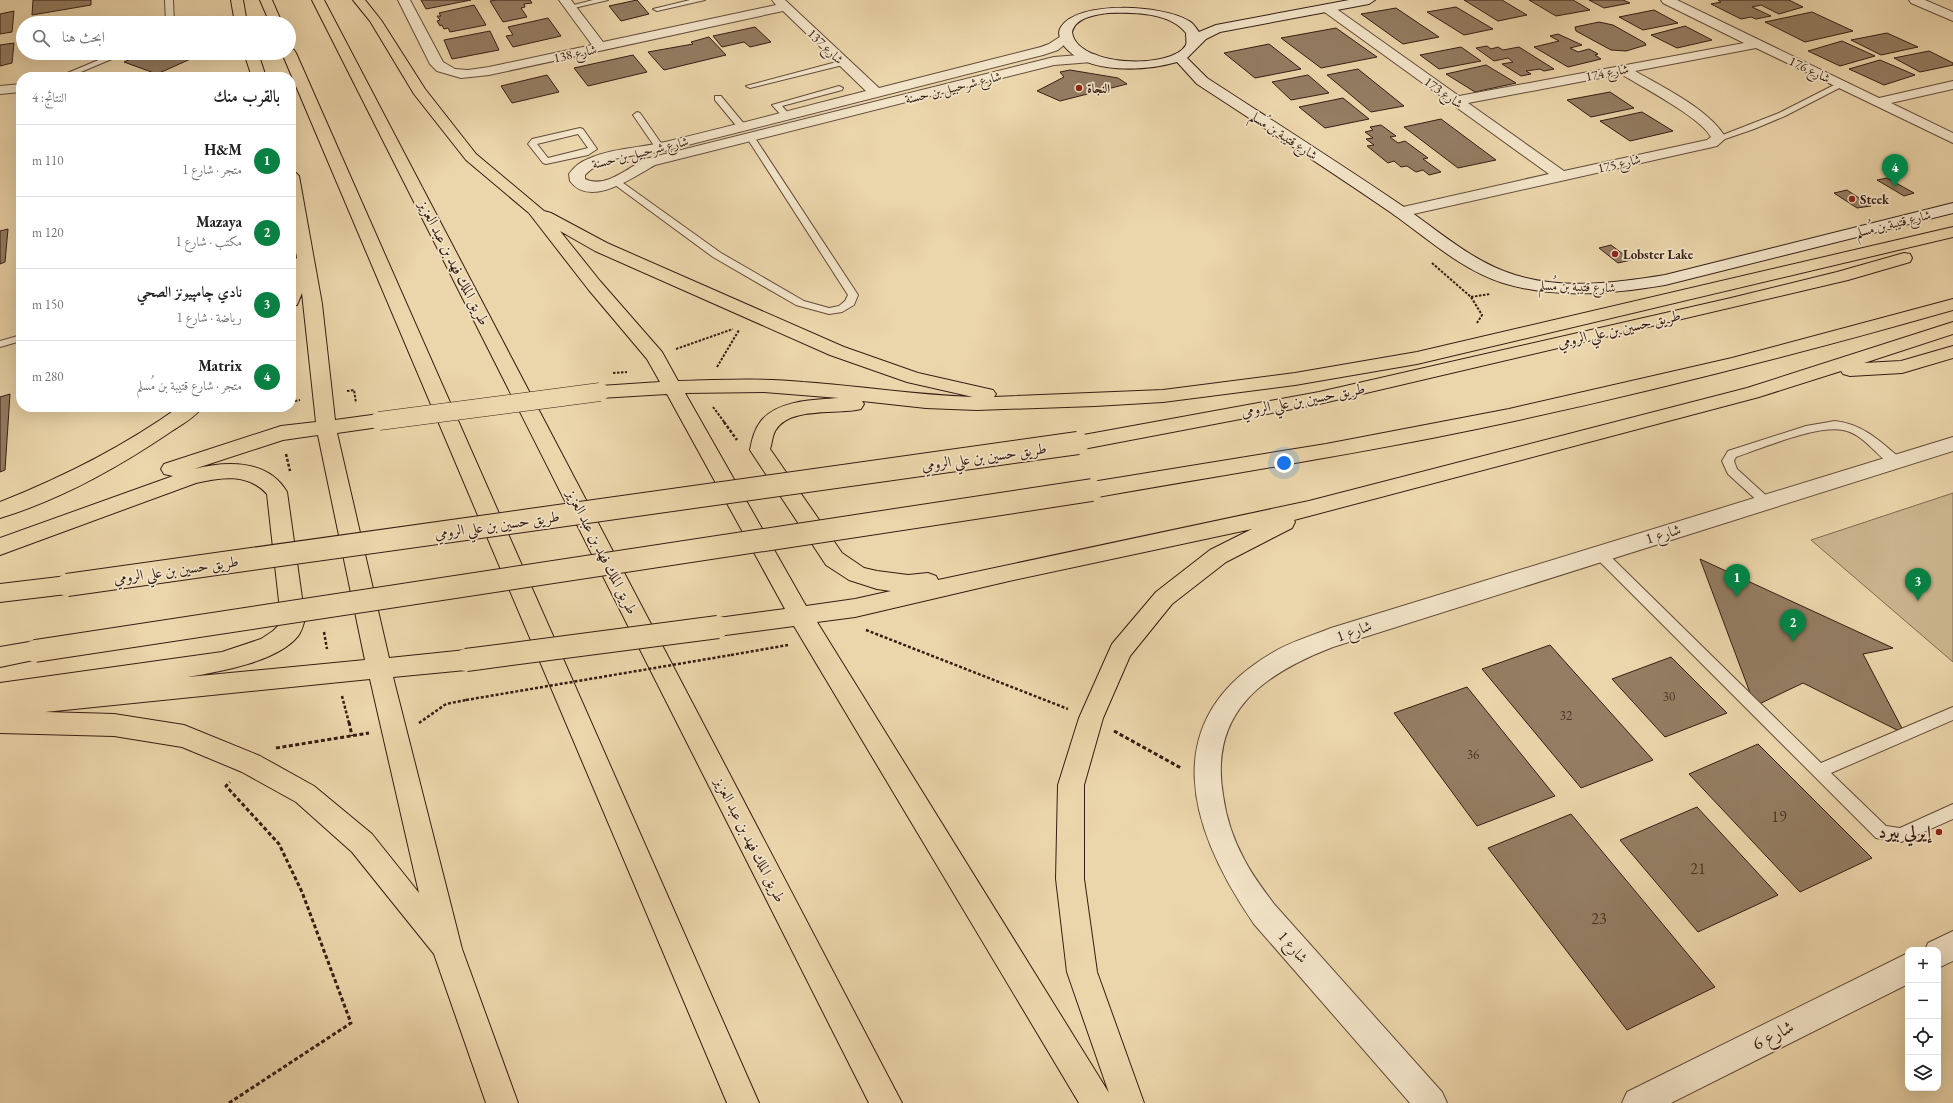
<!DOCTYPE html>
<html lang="ar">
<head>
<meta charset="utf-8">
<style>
  :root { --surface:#fff; --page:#f6f6f6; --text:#222; --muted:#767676; --line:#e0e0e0; --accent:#0b8043 }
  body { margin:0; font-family:"EB Garamond",Amiri,serif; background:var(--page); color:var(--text); direction:rtl }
  .controls { position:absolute; right:12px; bottom:12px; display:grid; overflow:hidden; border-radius:8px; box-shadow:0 4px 16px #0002 }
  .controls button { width:36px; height:36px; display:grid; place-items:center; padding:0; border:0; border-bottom:1px solid var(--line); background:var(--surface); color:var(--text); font:20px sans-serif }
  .you { position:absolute; left:1284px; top:463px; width:14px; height:14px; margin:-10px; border:3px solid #fff; border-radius:50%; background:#1a73e8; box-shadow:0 0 0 6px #1a73e833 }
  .badge { display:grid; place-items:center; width:26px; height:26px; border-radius:50%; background:var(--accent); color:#fff; font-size:13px; font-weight:700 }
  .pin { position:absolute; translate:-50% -33px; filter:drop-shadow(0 1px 2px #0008) }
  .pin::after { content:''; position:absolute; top:21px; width:14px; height:12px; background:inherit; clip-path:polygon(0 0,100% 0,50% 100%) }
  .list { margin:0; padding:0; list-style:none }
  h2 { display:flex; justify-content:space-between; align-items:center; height:52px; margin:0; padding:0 16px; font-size:17px }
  h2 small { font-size:13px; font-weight:400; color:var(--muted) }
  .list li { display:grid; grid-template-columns:26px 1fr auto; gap:12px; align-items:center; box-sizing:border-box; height:72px; padding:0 16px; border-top:1px solid var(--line) }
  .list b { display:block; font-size:15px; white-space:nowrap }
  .list p { margin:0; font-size:13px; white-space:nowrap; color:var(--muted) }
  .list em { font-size:13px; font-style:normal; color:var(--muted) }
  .icon { flex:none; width:22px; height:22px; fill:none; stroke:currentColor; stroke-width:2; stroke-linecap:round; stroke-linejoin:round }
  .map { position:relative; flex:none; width:1953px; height:1103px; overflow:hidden; direction:ltr }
  .search { position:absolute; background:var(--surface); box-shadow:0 4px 16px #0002; left:16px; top:16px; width:280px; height:44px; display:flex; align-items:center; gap:10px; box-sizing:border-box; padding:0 14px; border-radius:22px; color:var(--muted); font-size:15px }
  .panel { position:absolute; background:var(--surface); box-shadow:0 4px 16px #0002; left:16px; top:72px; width:280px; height:340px; border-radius:16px; direction:rtl }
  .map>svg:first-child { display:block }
  .green { fill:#ccb690; stroke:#816a52 }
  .building { fill:#947d62; stroke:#361d14 }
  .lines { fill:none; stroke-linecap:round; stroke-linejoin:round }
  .lane-casing { stroke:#634b3a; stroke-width:2 }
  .street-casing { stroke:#634b3a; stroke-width:2 }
  .secondary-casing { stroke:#361d14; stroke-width:2 }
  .highway-casing { stroke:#361d14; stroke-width:2 }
  .path-far2 { stroke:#361d14; stroke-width:2; stroke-dasharray:2.5 1.5; stroke-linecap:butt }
  .path-far1 { stroke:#361d14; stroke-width:2.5; stroke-dasharray:3 2; stroke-linecap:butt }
  .path { stroke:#361d14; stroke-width:3; stroke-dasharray:4 2.5; stroke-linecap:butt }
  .lane { fill:#f2e4c8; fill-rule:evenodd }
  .street { fill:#f2e4c8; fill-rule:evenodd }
  .secondary { fill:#f2e4c8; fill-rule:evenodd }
  .highway { fill:#ebd5aa; fill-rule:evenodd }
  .highway-bridge-far1-casing { stroke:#361d14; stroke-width:19; stroke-linecap:butt }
  .highway-bridge-casing { stroke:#361d14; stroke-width:24; stroke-linecap:butt }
  .path-bridge-far1 { stroke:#361d14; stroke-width:2; stroke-dasharray:2.5 1.5; stroke-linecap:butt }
  .path-bridge { stroke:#361d14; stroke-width:2.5; stroke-dasharray:3 2; stroke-linecap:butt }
  .highway-bridge-far1 { stroke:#ebd5aa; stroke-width:18 }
  .highway-bridge { stroke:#ebd5aa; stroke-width:22 }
  .poi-dot { fill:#8f2418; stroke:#f2e4c8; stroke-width:1.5 }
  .labels { text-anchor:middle; stroke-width:3.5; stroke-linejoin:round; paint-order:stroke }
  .far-street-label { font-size:13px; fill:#361d14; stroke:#f2e4c8 }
  .far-poi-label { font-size:13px; font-weight:bold; fill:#361d14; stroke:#f2e4c8; text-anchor:start }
  .number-label { font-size:13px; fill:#4e3528 }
  .street-label { font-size:15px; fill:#361d14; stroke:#f2e4c8 }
  .near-number-label { font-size:16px; fill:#4e3528 }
  .near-poi-label { font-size:18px; font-weight:bold; fill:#361d14; stroke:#f2e4c8; text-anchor:end }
  .near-street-label { font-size:18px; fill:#361d14; stroke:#f2e4c8 }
</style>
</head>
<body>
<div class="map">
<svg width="1953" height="1103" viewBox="0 0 1953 1103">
  <rect width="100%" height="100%" fill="#ebd5aa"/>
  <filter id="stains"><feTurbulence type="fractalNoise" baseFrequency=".005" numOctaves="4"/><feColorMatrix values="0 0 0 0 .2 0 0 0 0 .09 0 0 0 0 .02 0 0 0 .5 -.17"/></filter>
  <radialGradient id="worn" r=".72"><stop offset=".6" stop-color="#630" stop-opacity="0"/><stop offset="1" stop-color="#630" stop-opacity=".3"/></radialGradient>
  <path class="green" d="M1953 493V662L1811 540Z"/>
  <path class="building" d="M33 0H91V5L32 15Z
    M421 0H471L426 9Z
    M496 0H530L532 3 524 4 525 7 521 8 527 17 503 22 490 1Z
    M637 0 649 14 621 21 609 6Z
    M1464 0H1502L1527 15 1498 21Z
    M1529 0H1573L1590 10 1556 16Z
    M1589 0H1623L1630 3 1604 8Z
    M1718 0H1789L1803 7 1779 14 1761 5 1752 7 1771 16 1756 19 1751 17 1741 19 1711 4 1721 2Z
    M474 5 486 25 450 32 448 28 444 29 442 25 440 26 437 21 440 20 437 16H441L439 13Z
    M1456 7 1493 29 1464 35 1427 12Z
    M1396 8 1439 37 1403 44 1361 14Z
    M1654 10 1678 23 1643 30 1619 17Z
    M14 11 12 32 0 34V14Z
    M1812 12 1853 31 1805 42 1765 22Z
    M548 18 561 36 513 47 506 36 513 35 508 27Z
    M1599 22 1613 25 1645 43 1646 45 1626 51 1611 50 1576 31 1575 27Z
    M1685 26 1712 40 1677 48 1651 35Z
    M755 27 771 42 750 47 744 42 722 47 713 36Z
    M1336 28 1377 57 1321 68 1281 38Z
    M490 31 499 50 452 59 444 40Z
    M1887 33 1918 47 1881 55 1851 40Z
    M1558 34 1582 45 1570 48 1578 52 1589 49 1598 54 1595 55 1601 59 1568 67 1534 47 1559 41 1550 36Z
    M709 37 726 55 664 70 648 52 693 44 691 42Z
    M1842 41 1875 56 1840 66 1808 51Z
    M14 43 12 63 0 66V45Z
    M1269 44 1301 69 1255 78 1224 53Z
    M1487 46 1491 49 1498 47 1503 50 1519 47 1554 69 1544 71 1540 69 1526 71 1531 74 1521 76 1502 64 1513 62 1508 58 1494 61 1476 48Z
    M1461 47 1481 61 1439 69 1420 55Z
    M1929 51 1953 63V65L1920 72 1894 58Z
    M40 53H62L40 57Z
    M145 53H183L195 57 157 74 124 62Z
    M633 55 647 72 588 86 574 68Z
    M1880 60 1915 75 1884 85 1849 69Z
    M1486 65 1516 83 1475 92 1446 74Z
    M1358 69 1404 106 1371 112 1327 75Z
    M1070 70 1118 78 1127 84 1060 101 1037 91 1064 77 1060 72Z
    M547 75 559 92 512 103 501 86Z
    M1308 75 1329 93 1291 100 1272 82Z
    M1610 92 1634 108 1591 117 1567 100Z
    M1343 98 1369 119 1325 128 1299 107Z
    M1642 112 1673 131 1630 141 1600 121Z
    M1441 119 1496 160 1458 168 1404 127Z
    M1381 125 1396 136 1390 137 1398 143 1405 141 1428 158 1423 159 1441 172 1429 175 1423 170 1416 172 1407 166 1401 167 1394 161 1388 163 1367 146 1374 145 1366 139 1373 138 1365 132 1373 130 1370 127Z
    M1887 178 1914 193 1904 196 1877 180Z
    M1847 190 1871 206 1857 208 1834 193Z
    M8 229 5 262 0 264V231Z
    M1611 245 1631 260 1618 263 1599 248Z
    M10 394 5 470 0 472V397Z
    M1700 559 1893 648 1863 654 1905 734 1803 683 1755 706Z
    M1550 645 1653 760 1581 788 1482 669Z
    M1671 657 1727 713 1665 737 1612 679Z
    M1467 687 1555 796 1477 826 1394 713Z
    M1758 744 1872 858 1800 892 1689 774Z
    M1697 807 1778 895 1698 932 1620 840Z
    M1571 814 1715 987 1627 1030 1488 848Z"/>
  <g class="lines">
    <g class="lane-casing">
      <path id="lane" d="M165 0H173L174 23H166Z
        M593 0H608L570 9 566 7Z
        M690 0H705L657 11 653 9Z
        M115 53H126L69 77H58Z
        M844 60 848 62 847 64 750 88 746 86Z
        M1840 82H1846L1847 84 1785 116 1754 129 1722 140 1719 141 1715 138 1779 113Z
        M839 86 843 88 842 90 782 106 790 115 789 117H783L772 105Z
        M715 96H721L745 125V129H739L715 100Z
        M637 112 640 113 663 146V150H657L633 115Z
        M580 128 583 129 597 149 588 155 546 164 543 163 528 144 532 139ZM578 134 588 148 548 158 537 144Z
        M751 135 755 138 858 295 854 305 842 312 829 314 796 305 713 257 611 182 613 180H619L721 253 804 301 829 308 839 306 845 301 848 295 747 138Z
        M21 335V341L0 347V341Z
        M1835 421C1863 424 1881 442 1901 459L1903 462 1901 465C1898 466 1896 466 1892 465 1875 455 1864 434 1843 430 1816 425 1763 448 1736 457L1734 461 1737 469 1770 499 1772 502 1770 505H1762L1728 474 1722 461 1728 451 1806 426Z
        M1600 549 1605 551 1821 763 1953 707V720L1831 773 1886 826 1900 828 1953 804V819L1901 842 1876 838 1595 557 1593 554 1595 551Z"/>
    </g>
    <g class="street-casing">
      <path id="street" d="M398 0H410L443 62 455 69 468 70 489 67 592 45 559 0H571L603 42 776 5 772 0H785L879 88 1033 49C1038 48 1044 46 1049 44 1056 40 1061 34 1070 36L1071 39 1058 50 1043 55 664 151C639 156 603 155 585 175V179C605 189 628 168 645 159L1054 57 1092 54 1097 55 1099 58 1097 61 1092 62 1054 65 655 165C635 176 590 209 570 181L569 174C574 167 580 162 588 159 612 148 640 148 665 142 732 126 799 108 866 91L783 11 489 75 461 78 437 71 430 64Z
        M1661 0H1677L1879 98 1953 81V89L1891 103 1953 133V143L1756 48 1635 71C1664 88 1709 109 1726 138L1717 146 1400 217 1394 215 1392 212 1394 209 1549 174 1323 11 1321 8 1323 5H1331L1459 96 1744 43 1663 3ZM1621 74C1642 87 1700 117 1711 137L1707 140 1564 171 1468 103Z
        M1909 0H1925L1953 12V21L1911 3Z
        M21 84V92L0 94V86Z
        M1953 437V451L1333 647C1263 674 1209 712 1223 795 1226 817 1233 839 1244 859 1252 875 1263 889 1274 904L1442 1092 1447 1103H1410L1254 924C1190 831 1154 722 1272 653 1290 642 1311 636 1331 628Z
        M1953 931V961L1938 968V950H1925L1928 943Z
        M1908 953V984L1671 1103H1622L1627 1092Z"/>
    </g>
    <g class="secondary-casing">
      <path id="secondary" d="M1349 0H1375L1369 4 1220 32 1206 39 1187 58 1207 78C1273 121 1339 163 1404 207 1440 232 1473 262 1515 275 1563 290 1616 283 1665 275L1953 203V213L1665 285C1611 294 1556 299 1503 283 1462 270 1428 239 1393 214 1329 170 1263 127 1197 84L1177 62C1146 71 1087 75 1064 46 1060 40 1057 33 1061 27 1078 0 1163 5 1189 21 1193 23 1196 28 1199 32L1216 25ZM1108 13C1133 12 1170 12 1186 33 1186 37 1187 42 1186 45 1172 70 1076 67 1072 32 1076 17 1095 15 1108 13Z"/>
    </g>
    <g class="highway-casing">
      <path id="highway" d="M231 0H243L247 23H235Z
        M260 0H272L282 23H270Z
        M312 0H324L902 1103H869Z
        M353 0H365L381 20 425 89 476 154 544 211 551 213 607 243 844 347 918 373 993 390 996 394 994 397 1163 390 1295 373 1417 352 1953 227V237L1417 364 1295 385 1163 402 1095 406 977 410 926 408 862 401 864 404 861 409C837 415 789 406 775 431 772 437 772 444 770 449L842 553 864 568 877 571 908 575 928 573 936 576 938 580 1309 501 1747 388 1953 322V334L1864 363 1901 361 1953 346V358L1902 373 1850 376 1843 374 1841 371 1759 397 1294 520 1295 522 1292 528 1226 562 1172 604 1130 656 1103 718 1084 785V879L1097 972 1144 1103H1079L794 626 718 636 710 634 706 627 710 620 718 618 785 609 667 394 600 398 593 396 590 392 593 388 600 386 660 382 647 359 588 289 529 213 466 160 414 94 370 21ZM560 231 595 251 830 355 907 382 973 397C916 395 860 386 803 382 762 378 720 380 678 381L662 352 600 281ZM764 392 839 398C814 400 778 400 761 421 754 430 752 440 750 450L826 565 849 580 877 589 891 591 855 599 806 606 685 393ZM1252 529 1210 550 1156 592 1112 644 1079 718 1058 785 1056 879 1067 972 1109 1093 817 622 855 617 1009 581Z
        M289 49 294 50 296 53 759 1103H727L282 53H289Z
        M244 53H258L266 77H252Z
        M291 171 296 173 299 176 322 304 335 420 379 414 386 416 389 421 386 426 337 433 389 658 466 650 474 653 478 660 474 667 466 670 393 677 462 949 518 1103H486L434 954 352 852 296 802 242 772 182 747 114 736 0 733V683L222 652 261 639 273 631 280 624 281 619 267 494C248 473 221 477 196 483L0 555V538L173 476 164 474 161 469 164 464 281 426 316 422 302 293 297 305 291 306 292 262 297 258 291 223ZM318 435 365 660 188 677C219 672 277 662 298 636 302 631 303 625 305 619L287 492C268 459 226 461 194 469L283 440ZM370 679 419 893 372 834 314 786 260 756 184 725 114 714 45 712Z
        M1904 253 1910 254 1912 258 1910 262 1848 280 1319 404 1078 450 1071 448 1068 443 1071 438 1078 436 1319 392 1731 298 1837 272Z
        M1953 299V310C1781 359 1608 403 1432 438 1319 460 1206 478 1092 498L1085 495 1082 490 1085 485 1092 482 1326 444 1509 409 1732 358Z
        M179 407H202C195 418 179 426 169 433 117 468 60 500 0 518V502C63 477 123 447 179 407Z
        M67 576 75 579 78 585 75 591 67 594 0 602V584Z
        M35 641 43 644 47 651 43 658 0 667V647Z"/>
    </g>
    <path class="path-far2" d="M1432 263 1471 297 1482 315 1477 323
      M1471 297 1490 294
      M676 349 733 329
      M717 367 739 330
      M347 391 354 390 356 403
      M291 402 300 400
      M713 407 725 423"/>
    <path class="path-far1" d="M724 422 737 440
      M286 454 290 471
      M866 630 1068 709
      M324 632 327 649
      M731 655 788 645
      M342 696 349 723
      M419 723 446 704 466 700"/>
    <path class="path" d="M349 722 352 736
      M1114 731 1181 768
      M276 748 369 733
      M229 1103 351 1023 302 892 279 844 226 786 230 782"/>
    <use href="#lane" class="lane"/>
    <use href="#street" class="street"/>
    <use href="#secondary" class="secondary"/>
    <use href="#highway" class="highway"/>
    <g class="highway-bridge-far1-casing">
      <path id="highway-bridge-far1" d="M379 421 600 392"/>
    </g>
    <g class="highway-bridge-casing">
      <path id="highway-bridge" d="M67 585 1078 443
        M35 651 1092 490
        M466 660 718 627"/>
    </g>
    <path class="path-bridge-far1" d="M613 373 627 372"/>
    <path class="path-bridge" d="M466 700 731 655"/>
    <use href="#highway-bridge-far1" class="highway-bridge-far1"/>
    <use href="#highway-bridge" class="highway-bridge"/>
  </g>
  <g class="poi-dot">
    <circle cx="1079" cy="88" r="4"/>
    <circle cx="1852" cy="199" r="4"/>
    <circle cx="1615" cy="254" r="4"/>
    <circle cx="1939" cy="832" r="4"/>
  </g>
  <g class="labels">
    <g class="far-street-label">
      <text transform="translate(826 46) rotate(44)" y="5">شارع 137</text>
      <text transform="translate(575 53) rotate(-12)" y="5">شارع 138</text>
      <text transform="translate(1810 69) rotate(26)" y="5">شارع 176</text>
      <text transform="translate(1607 72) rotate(-11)" y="5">شارع 174</text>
      <text transform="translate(953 87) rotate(-14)" y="5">شارع شرحبيل بن حسنة</text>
      <text transform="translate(1444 92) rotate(36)" y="5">شارع 173</text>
      <text transform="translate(1284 135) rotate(33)" y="5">شارع قتيبة بن مُسلم</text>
      <text transform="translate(640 152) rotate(-14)" y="5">شارع شرحبيل بن حسنة</text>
      <text transform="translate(1619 163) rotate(-13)" y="5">شارع 175</text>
      <text transform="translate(1893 223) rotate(-14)" y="5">شارع قتيبة بن مُسلم</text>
      <text transform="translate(1577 286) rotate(2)" y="5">شارع قتيبة بن مُسلم</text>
    </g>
    <g class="far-poi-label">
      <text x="1087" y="93">النجاة</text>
      <text x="1860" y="204">Steek</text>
      <text x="1623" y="259">Lobster Lake</text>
    </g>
    <g class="number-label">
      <text x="1669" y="701">30</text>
      <text x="1566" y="720">32</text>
      <text x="1473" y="759">36</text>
    </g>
    <g class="street-label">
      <text transform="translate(454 263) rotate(63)" y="5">طريق الملك فهد بن عبد العزيز</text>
      <text transform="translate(1619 329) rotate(-13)" y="5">طريق حسين بن علي الرومي</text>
      <text transform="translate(1303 400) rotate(-11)" y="5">طريق حسين بن علي الرومي</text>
      <text transform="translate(984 457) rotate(-8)" y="5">طريق حسين بن علي الرومي</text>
      <text transform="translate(497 525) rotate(-8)" y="5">طريق حسين بن علي الرومي</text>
      <text transform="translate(1663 534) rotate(-17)" y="5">شارع 1</text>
      <text transform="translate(602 552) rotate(63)" y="5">طريق الملك فهد بن عبد العزيز</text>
      <text transform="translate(176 570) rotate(-8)" y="5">طريق حسين بن علي الرومي</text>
      <text transform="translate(1354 631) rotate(-19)" y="5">شارع 1</text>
      <text transform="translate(750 840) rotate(63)" y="5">طريق الملك فهد بن عبد العزيز</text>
      <text transform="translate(1293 947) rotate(49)" y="5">شارع 1</text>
    </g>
    <g class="near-number-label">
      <text x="1779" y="822">19</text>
      <text x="1698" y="874">21</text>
      <text x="1599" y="924">23</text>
    </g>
    <g class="near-poi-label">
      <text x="1931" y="838">إيرلي بيرد</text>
    </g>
    <g class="near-street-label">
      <text transform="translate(1773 1035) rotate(-27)" y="6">شارع 6</text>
    </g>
  </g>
  <rect width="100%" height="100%" filter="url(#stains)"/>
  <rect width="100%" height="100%" fill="url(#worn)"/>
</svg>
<div class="controls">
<button>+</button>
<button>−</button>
<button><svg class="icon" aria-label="locate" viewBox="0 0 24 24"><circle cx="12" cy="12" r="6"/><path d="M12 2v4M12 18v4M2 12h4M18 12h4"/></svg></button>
<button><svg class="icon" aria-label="layers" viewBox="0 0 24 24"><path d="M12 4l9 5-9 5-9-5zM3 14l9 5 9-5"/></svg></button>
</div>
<div class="you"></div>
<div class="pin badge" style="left:1737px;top:597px">1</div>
<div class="pin badge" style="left:1793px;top:642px">2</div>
<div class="pin badge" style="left:1918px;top:601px">3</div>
<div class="pin badge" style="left:1895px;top:187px">4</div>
<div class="search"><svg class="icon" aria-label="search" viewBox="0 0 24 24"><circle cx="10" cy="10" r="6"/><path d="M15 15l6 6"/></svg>ابحث هنا</div>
<section class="panel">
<h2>بالقرب منك<small>النتائج: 4</small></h2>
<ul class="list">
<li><span class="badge">1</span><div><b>H&amp;M</b><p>متجر · شارع 1</p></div><em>110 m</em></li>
<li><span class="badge">2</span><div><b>Mazaya</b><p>مكتب · شارع 1</p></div><em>120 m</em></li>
<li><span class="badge">3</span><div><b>نادي چامپيونز الصحي</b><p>رياضة · شارع 1</p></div><em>150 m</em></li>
<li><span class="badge">4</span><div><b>Matrix</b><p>متجر · شارع قتيبة بن مُسلم</p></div><em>280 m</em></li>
</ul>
</section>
</div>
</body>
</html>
